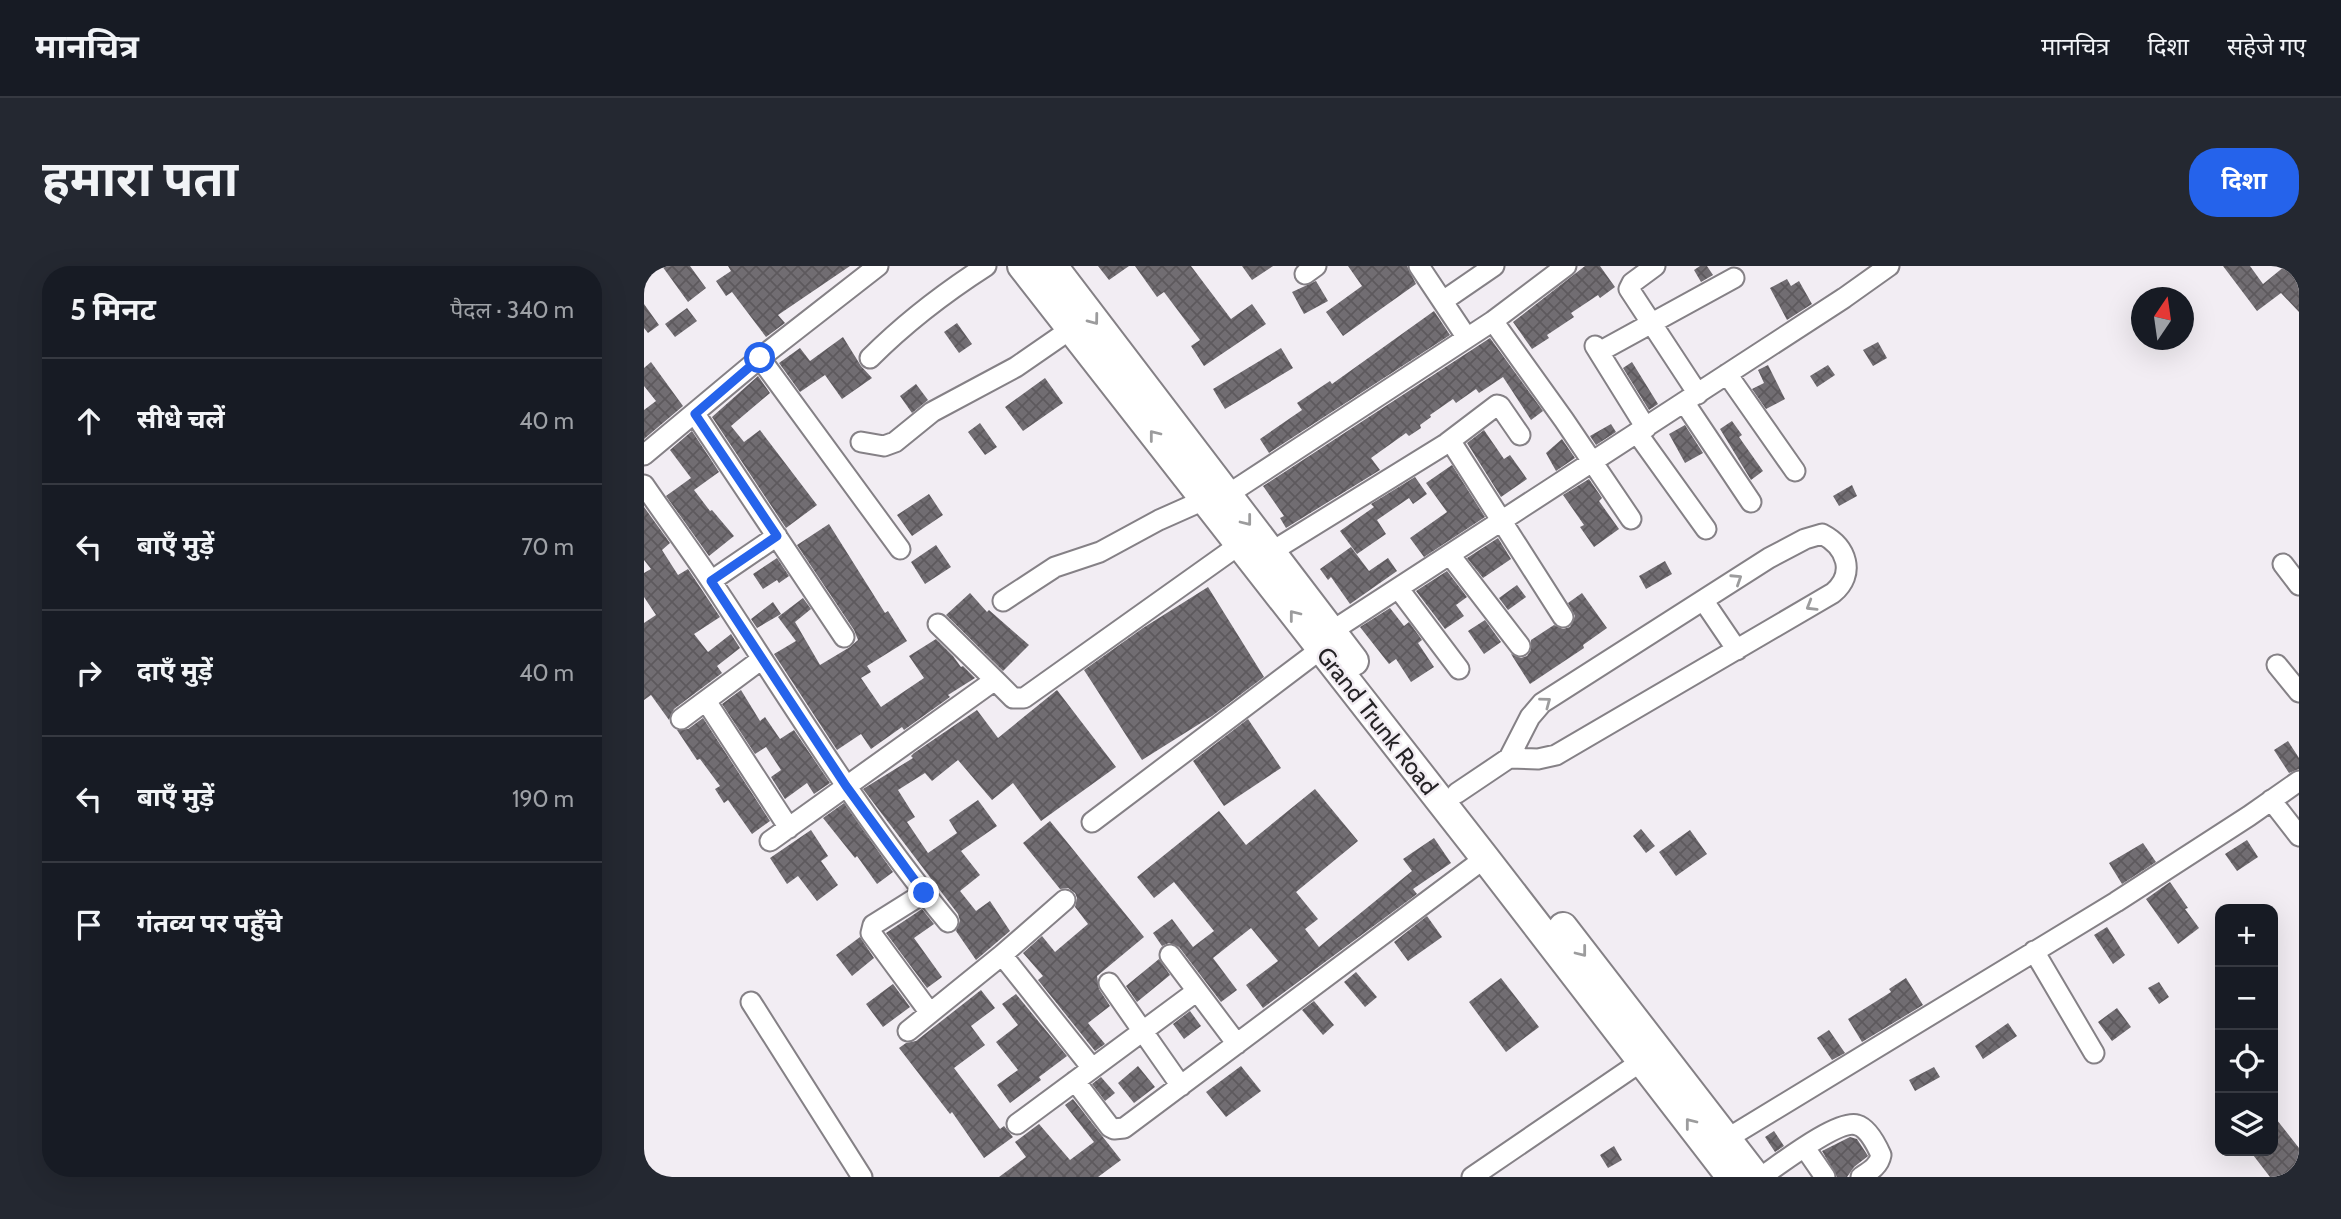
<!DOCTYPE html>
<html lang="hi">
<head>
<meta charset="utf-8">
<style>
  :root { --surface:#171b24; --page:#242831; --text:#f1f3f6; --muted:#9ea1a6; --line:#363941; --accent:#2563eb }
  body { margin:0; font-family:Cabin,"Noto Sans Devanagari",sans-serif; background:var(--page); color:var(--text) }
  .controls { position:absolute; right:21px; bottom:21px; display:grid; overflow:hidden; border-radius:14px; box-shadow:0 7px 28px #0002 }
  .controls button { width:63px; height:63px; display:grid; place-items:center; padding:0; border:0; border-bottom:2px solid var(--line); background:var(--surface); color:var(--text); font:35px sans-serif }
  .compass { position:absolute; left:1487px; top:21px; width:63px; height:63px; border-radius:50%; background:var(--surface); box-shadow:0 7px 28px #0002; rotate:13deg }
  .stop { position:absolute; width:21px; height:21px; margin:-16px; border:5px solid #2563eb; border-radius:50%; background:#fff }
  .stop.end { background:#2563eb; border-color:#fff; box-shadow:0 2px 7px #0008 }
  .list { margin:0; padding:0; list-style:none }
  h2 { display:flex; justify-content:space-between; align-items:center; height:91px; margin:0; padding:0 28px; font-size:30px }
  h2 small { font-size:23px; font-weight:400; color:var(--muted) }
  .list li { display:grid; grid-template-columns:46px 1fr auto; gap:21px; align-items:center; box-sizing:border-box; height:126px; padding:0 28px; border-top:2px solid var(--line) }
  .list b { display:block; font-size:26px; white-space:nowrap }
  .list em { font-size:23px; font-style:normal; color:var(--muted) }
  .icon { flex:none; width:38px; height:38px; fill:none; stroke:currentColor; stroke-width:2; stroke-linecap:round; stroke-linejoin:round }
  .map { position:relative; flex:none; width:1655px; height:911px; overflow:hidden; border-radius:28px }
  header { display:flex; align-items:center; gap:42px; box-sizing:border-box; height:98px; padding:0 35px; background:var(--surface); border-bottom:2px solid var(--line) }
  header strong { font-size:33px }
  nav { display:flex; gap:38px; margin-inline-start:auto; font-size:24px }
  .intro { display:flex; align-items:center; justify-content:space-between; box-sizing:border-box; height:168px; padding:0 42px }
  h1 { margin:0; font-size:49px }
  .button { padding:18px 32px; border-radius:28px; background:var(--accent); color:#fff; font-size:24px; font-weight:700 }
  main { display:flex; gap:42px; padding:0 42px }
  aside { flex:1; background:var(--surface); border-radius:28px; box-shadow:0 7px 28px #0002 }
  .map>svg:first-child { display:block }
  .building { fill:url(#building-cross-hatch) }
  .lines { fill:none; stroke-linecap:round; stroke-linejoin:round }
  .minor-casing { stroke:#858186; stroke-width:23 }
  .highway-casing { stroke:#858186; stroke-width:32 }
  .minor { stroke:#fff; stroke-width:19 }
  .highway { stroke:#fff; stroke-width:28 }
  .oneway { stroke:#9c9c9d }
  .route { stroke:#2563eb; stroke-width:9 }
  .labels { text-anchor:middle; stroke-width:5; stroke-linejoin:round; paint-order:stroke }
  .street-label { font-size:24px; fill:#242225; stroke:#f2edf3 }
</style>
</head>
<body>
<header>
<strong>मानचित्र</strong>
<nav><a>मानचित्र</a><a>दिशा</a><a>सहेजे गए</a></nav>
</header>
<div class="intro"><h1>हमारा पता</h1><a class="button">दिशा</a></div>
<main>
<aside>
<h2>5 मिनट<small>पैदल · 340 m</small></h2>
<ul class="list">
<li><svg class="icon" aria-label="ahead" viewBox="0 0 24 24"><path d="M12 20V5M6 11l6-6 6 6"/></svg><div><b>सीधे चलें</b></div><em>40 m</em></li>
<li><svg class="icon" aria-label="left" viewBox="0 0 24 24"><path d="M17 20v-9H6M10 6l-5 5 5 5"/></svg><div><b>बाएँ मुड़ें</b></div><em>70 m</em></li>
<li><svg class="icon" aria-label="right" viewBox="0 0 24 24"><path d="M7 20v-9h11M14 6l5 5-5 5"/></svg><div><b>दाएँ मुड़ें</b></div><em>40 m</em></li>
<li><svg class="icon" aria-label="left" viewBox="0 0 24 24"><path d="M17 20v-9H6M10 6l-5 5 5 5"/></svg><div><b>बाएँ मुड़ें</b></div><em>190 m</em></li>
<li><svg class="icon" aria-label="arrive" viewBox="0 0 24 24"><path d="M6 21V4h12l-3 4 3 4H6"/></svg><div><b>गंतव्य पर पहुँचे</b></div></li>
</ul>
</aside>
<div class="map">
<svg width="1655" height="911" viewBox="0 0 1655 911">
  <defs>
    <pattern id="building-cross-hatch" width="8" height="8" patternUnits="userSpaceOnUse" patternTransform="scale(1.75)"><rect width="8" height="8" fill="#716d72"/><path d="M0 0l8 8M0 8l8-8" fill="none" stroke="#5d595d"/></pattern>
  </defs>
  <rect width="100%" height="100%" fill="#f2edf3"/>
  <path class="building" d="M18 0H46L62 22 44 36Z
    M84 0H206L134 49 141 57 122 71 88 26 82 30 72 15 87 5Z
    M454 0H485L465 14Z
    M491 0H547L587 53 608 38 622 58 560 100 547 80 556 74 520 26 513 31Z
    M598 0H629L608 14Z
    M704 0H763L772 18 699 70 682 46 718 20Z
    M941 0H956L971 21 956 32 954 29 927 47 930 51 903 69 905 72 888 83 869 56Z
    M1056 0H1063L1069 9 1057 16 1050 4Z
    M1579 0H1606L1619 18 1641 0H1655V46L1637 27 1613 45Z
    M1143 13 1147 20 1155 15 1168 38 1143 54 1126 22Z
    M672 15 684 35 660 48 648 26Z
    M0 38 15 59 4 67 0 62Z
    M43 42 53 55 31 71 21 58Z
    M790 45 806 69 625 187 616 173 658 144 653 137 686 115 688 118Z
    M313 57 328 78 315 87 300 66Z
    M199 71 217 100 228 112 198 133 181 109 156 126 135 97 156 82 166 95Z
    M846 72 899 145 887 154 859 111 835 127 832 123 812 137 809 133 786 149 787 151 776 159 777 162 765 170 762 167 727 192 736 204 642 262 636 252 640 250 619 220Z
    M1234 76 1243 92 1229 100 1219 84Z
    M637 82 649 102 581 143 569 123Z
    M7 96 39 140 0 173V144L12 135 0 120V102Z
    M988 96 1014 138 1005 144 979 102Z
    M1124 99 1141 133 1122 143 1108 123 1120 117 1114 104Z
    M1184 99 1191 109 1173 121 1166 110Z
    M114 110 126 127 87 160 100 176 116 164 173 239 142 262 68 151Z
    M401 112 419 137 379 165 361 141Z
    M272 118 284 134 268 147 256 130Z
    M1088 155 1098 169 1095 171 1119 205 1107 214 1076 163Z
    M336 157 353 181 341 189 324 166Z
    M967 158 972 166 952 179 946 170Z
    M1041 159 1059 187 1041 197 1025 168Z
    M840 164 860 193 866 189 883 213 857 231 823 177Z
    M48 165 75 206 50 224 66 245 68 244 90 270 65 290 22 230 47 212 26 184Z
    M918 173 931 192 912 205 902 187Z
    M808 199 841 251 780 291 766 272 803 246 782 217Z
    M771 211 783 228 769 238 765 232 733 254 742 268 713 288 696 265 730 241 727 238Z
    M945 213 958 232 955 235 975 263 950 281 936 261 940 259 919 229Z
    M1208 219 1213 230 1195 240 1189 230Z
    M285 228 299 249 268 270 253 249Z
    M0 241 26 277 18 284 34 309 44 303 76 351 50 368 64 386 87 368 96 382 73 400 78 407 30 443 25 454 7 429 0 434V357L12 349 0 331V307L7 303 0 294Z
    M185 258 241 347 244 345 263 375 223 400 227 406 217 412 237 441 280 412 265 390 292 373 309 390 317 401 319 400 331 412 304 429 306 431 260 464 258 461 227 483 217 468 193 484 130 388 152 375 134 351 159 332 167 343 151 356 176 399 206 381 214 374 210 364 153 279Z
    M854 272 867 293 839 312 823 292Z
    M292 279 307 301 281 318 267 296Z
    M707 281 725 305 744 292 753 305 706 338 687 311 684 314 676 303Z
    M133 292 145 310 135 317 133 314 119 323 109 308Z
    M1021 295 1028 308 1002 323 995 310Z
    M803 305 823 331 812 339 820 350 801 363 772 325Z
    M873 319 882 331 864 344 855 332Z
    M564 321 620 411 568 450 498 494 440 404 499 362Z
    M326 327 343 346 345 344 385 379 359 405 302 349Z
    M938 327 963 362 939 379 940 382 886 418 867 388 877 392 883 390 887 384V374L910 359 919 363 926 361 931 350 924 337Z
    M129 336 137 348 113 362 107 353Z
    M746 342 760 360 765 356 778 374 774 377 790 401 767 416 752 393 745 398 716 361Z
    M841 354 857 376 840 388 824 365Z
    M97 424 116 455 121 451 136 473 150 464 186 517 170 528 163 517 141 533 127 511 137 504 122 481 111 488 78 438Z
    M413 424 472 501 397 555 369 517 348 534 314 494 288 515 281 507 254 524 271 551 263 556 284 587 313 567 305 554 334 534 353 560 317 585 336 609 316 625 332 645 346 635 366 665 332 694 312 665 316 655 314 648 219 523 269 492 267 490 270 487 333 444 354 472Z
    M59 452 126 555 108 568 84 534 80 537 71 523 76 520 56 493 53 494 33 464 44 463Z
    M604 453 637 502 580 540 549 495Z
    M1644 475 1655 492V503L1645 507 1630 484Z
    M671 523 714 575 652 626 674 653 661 663 675 681 768 605 759 593 790 572 807 597 769 623 773 628 619 742 602 719 634 695 607 662 569 692 593 724 577 736 535 681 525 677 518 680 509 667 528 653 549 681 570 665 530 616 510 632 493 611 575 545 602 579Z
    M200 537 249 606 233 618 213 590 211 592 179 552Z
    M406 555 500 671 453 710 455 723 466 740 444 757 461 778 451 785 394 714 399 710 379 687 398 670 411 686 444 658 431 641 433 632 431 627 424 622 416 623 379 577Z
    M997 563 1011 580 1002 587 989 570Z
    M167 564 184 590 177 595 194 619 173 635 154 610 143 618 126 592Z
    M1046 564 1063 588 1032 610 1015 586Z
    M1603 574 1614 591 1593 605 1581 588Z
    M1499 577 1512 596 1478 618 1465 597Z
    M1526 616 1544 642 1541 643 1555 662 1534 678 1502 633Z
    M278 643 290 658 270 672 298 711 283 722 242 667Z
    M783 650 798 671 764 695 750 676Z
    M1463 661 1481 689 1469 698 1450 669Z
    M216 671 230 692 208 710 192 689Z
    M515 693 526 709 493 736 482 720Z
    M712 706 733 731 721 741 700 716Z
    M857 712 895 761 862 786 825 736Z
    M1262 712 1279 739 1218 776 1204 753 1247 726 1245 723Z
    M1515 716 1525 731 1515 738 1504 722Z
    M249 718 266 741 239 761 222 738Z
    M337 724 351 742 327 760 341 779 310 802 356 863 360 860 369 871 340 892 308 846 306 848 255 782 262 777 272 775Z
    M372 728 423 790 395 811 397 814 366 837 353 819 374 804 352 776 374 759 358 738Z
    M670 735 690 759 679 769 658 744Z
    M1473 742 1487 761 1468 775 1454 756Z
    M546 745 557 760 540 773 529 758Z
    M1364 757 1373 770 1339 793 1331 780Z
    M1185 764 1201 787 1188 794 1173 772Z
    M494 800 511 821 490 837 474 817Z
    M597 800 617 825 582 851 562 826Z
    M1290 801 1296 811 1271 825 1265 814Z
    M457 811 471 827 461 835 448 818Z
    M429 833 477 894 454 911H355L382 891 371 876 395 858 426 894 450 876 421 839Z
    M1629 849 1655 882V911H1626L1606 885H1629Z
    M1130 865 1140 880 1131 886 1121 871Z
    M1206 871 1213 873 1224 890 1210 901 1203 911H1193L1178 885Z
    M970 880 978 894 964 902 956 889Z"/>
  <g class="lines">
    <g class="minor-casing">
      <path id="minor" d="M775 0 823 72
        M1011 0 988 17 985 23 1054 128
        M661 8 672 0
        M799 35 850 0
        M849 55 920 154 987 253
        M951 80 1002 162
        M955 86 1090 12
        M116 92 256 283
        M226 92C261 57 300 27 342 0
        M1083 108 1151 205
        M1040 136 1107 236
        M51 148 200 371
        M993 167 1062 263
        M217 176 240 180 251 176 288 146 372 101 427 63
        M803 177 853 139 856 140 876 169
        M0 189 116 92 234 0
        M0 219C26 257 54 294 79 333 151 442 220 555 304 656
        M583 229 849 55 922 0
        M627 286 800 179 806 177 811 182 919 351
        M806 289 876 380
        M1639 298 1655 319
        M67 315 133 270
        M754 322 815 403
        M1059 334 1093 384
        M359 335 411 301 456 286 515 254 560 234
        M294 358 351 414
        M688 365 1200 32 1245 0
        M1633 399 1655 426
        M62 435 145 562
        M37 453 118 393
        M813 527 865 492 886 451 898 437 1125 292 1161 273 1178 268C1203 281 1212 308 1189 327L912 489 894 493 865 492
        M1627 534 1655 570
        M448 556 677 383
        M126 575 351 414 369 432H380L595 279
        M280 627 229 659 227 667 286 747
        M1390 685 1450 787
        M358 689 448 802
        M526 689 593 778
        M465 717 537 820
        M107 736 218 911
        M264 765 358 689 421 634
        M431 815 466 861 470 863 480 862 841 592
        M373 858 553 725
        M1084 872 1472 636 1605 550 1655 515
        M1161 882 1181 911
        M828 911 998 795
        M1117 911C1135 899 1194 853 1213 859 1224 862 1233 880 1237 889 1235 900 1226 905 1217 911"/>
    </g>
    <g class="highway-casing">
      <path id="highway" d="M378 0 841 592 1087 911
        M409 0 710 395
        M919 661 1112 911"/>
    </g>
    <use href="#minor" class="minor"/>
    <use href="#highway" class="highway"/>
  </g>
  <defs><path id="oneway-chevron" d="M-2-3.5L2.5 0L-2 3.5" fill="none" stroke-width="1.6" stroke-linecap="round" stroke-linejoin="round" transform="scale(1.75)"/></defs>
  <g class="oneway">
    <use href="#oneway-chevron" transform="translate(450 54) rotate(53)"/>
    <use href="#oneway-chevron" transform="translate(510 169) rotate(-128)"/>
    <use href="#oneway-chevron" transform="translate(603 255) rotate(52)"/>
    <use href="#oneway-chevron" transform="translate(1093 313) rotate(-33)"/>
    <use href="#oneway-chevron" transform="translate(1167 340) rotate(149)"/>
    <use href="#oneway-chevron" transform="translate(650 349) rotate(-128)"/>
    <use href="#oneway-chevron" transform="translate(902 436) rotate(-37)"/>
    <use href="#oneway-chevron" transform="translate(938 686) rotate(52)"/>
    <use href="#oneway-chevron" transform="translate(1046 857) rotate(-128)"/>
  </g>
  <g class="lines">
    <path class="route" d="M116 92 51 148 133 270 67 315 202 520 280 627"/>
  </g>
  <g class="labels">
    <g class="street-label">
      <text transform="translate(733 455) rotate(52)" y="8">Grand Trunk Road</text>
    </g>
  </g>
</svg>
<div class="controls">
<button>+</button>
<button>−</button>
<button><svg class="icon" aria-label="locate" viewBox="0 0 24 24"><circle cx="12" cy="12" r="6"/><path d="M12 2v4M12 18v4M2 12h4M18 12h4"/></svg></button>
<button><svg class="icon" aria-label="layers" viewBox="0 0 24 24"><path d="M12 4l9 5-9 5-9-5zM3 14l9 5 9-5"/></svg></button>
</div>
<svg class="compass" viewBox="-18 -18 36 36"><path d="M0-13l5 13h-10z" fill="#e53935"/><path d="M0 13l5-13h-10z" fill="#9ea1a6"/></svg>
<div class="stop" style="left:116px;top:92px"></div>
<div class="stop end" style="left:280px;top:627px"></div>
</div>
</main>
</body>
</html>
